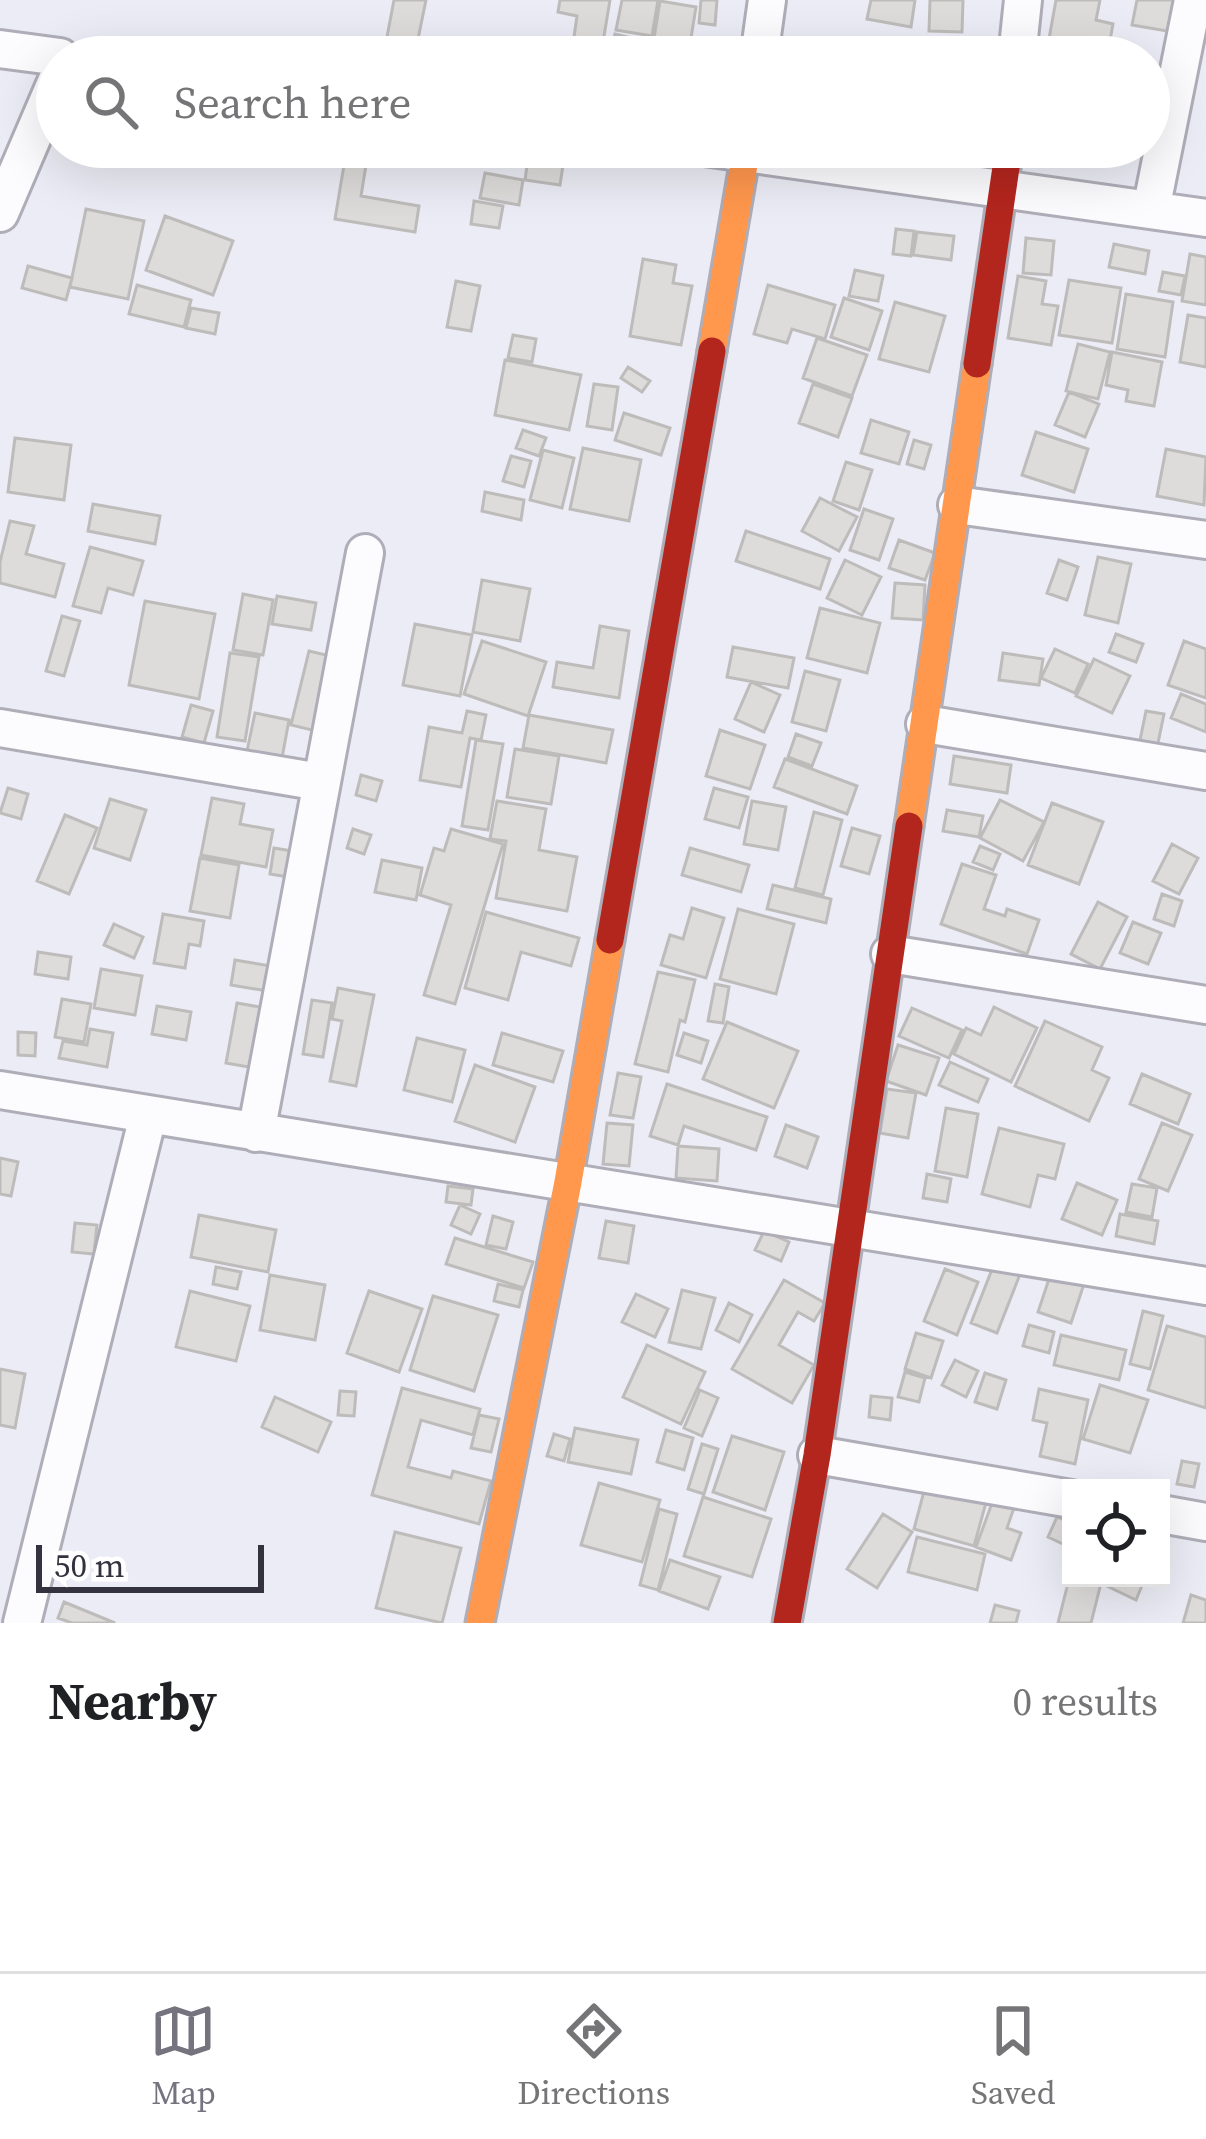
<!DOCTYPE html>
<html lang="en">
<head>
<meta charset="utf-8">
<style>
  :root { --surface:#fff; --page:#f6f6f6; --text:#202124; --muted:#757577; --line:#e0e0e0; --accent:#74737e }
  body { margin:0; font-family:"Source Serif 4",serif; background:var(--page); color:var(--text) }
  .controls { position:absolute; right:36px; bottom:36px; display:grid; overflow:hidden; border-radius:0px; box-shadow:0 12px 48px #0002 }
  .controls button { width:108px; height:108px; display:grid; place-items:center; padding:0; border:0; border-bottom:3px solid var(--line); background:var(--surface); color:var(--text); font:60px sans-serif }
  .scale { position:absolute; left:36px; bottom:30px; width:228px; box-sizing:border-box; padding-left:12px; border:6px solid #33323e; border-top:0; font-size:33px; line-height:42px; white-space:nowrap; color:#33323e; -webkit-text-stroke:9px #fff; paint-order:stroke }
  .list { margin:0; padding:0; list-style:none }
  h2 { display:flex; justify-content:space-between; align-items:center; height:156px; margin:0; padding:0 48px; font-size:51px }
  h2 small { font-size:39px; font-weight:400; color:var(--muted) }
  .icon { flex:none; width:66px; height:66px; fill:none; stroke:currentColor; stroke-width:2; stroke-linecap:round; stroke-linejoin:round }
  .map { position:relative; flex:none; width:1206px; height:1623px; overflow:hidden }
  .search { position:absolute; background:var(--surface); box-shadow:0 12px 48px #0002; left:36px; right:36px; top:36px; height:132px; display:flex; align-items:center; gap:30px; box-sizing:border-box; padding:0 42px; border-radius:66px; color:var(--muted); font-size:45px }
  .sheet { height:348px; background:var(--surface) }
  nav { display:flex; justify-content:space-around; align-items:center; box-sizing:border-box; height:168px; border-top:3px solid var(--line); background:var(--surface); font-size:33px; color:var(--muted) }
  nav a { display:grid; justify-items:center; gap:6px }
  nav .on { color:var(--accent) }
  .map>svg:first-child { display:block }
  .building { fill:#dedcdb; stroke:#bebcbb; stroke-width:3 }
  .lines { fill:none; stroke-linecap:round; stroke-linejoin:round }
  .street-casing { stroke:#afaeb8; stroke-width:42 }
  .slow-casing { stroke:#afaeb8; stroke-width:33 }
  .jam-casing { stroke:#afaeb8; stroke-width:33 }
  .street { stroke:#fcfcfe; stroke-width:36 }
  .slow { stroke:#ff974d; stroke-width:27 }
  .jam { stroke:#b3261e; stroke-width:27 }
</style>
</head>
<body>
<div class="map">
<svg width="1206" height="1623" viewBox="0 0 1206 1623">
  <rect width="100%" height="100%" fill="#ececf6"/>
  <path class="building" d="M394 0H426L416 49 386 42Z
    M560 0H610L603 42 574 37 577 16 558 12Z
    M622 0H658L652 36 616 30Z
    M701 0H717L715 25 699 23Z
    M871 0H915L911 27 867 19Z
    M930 0H963L962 32 929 31Z
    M1056 0H1100L1096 20 1113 24 1107 57 1047 50Z
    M1137 0H1179L1173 32 1132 25Z
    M660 1 696 7 688 57H651Z
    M615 34 636 39 631 57 610 53Z
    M931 40 972 44 971 57H929Z
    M347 147H369L361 196 419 206 415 232 335 219Z
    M528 159 563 165 560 185 525 180Z
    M485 173 523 180 519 205 480 198Z
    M474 201 503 206 499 228 471 224Z
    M86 209 144 221 128 299 70 287Z
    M165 216 233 241 213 295 146 270Z
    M896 229 914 231 911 256 893 254Z
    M917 232 954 236 951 260 913 255Z
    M1026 238 1054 241 1051 275 1023 273Z
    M1114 244 1149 251 1145 274 1109 267Z
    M1190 254 1206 257V305L1182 301Z
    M643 259 676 265 673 283 692 286 681 345 630 336Z
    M28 266 72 278 66 300 22 288Z
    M855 270 883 276 878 301 849 296Z
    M1163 272 1185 276 1181 295 1159 291Z
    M1018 276 1046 281 1042 304 1058 306 1051 345 1008 338Z
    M1069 280 1121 288 1112 343 1059 335Z
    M456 281 480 286 471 331 447 327Z
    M137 285 191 300 184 327 129 314Z
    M768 285 835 305 825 339 792 329 787 343 754 334Z
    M1126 294 1173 302 1165 357 1117 349Z
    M844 298 882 311 869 350 831 337Z
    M895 302 945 316 929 372 879 359Z
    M191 308 219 313 215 334 186 328Z
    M1188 315 1206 318V367L1180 362Z
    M513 335 536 339 532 362 508 358Z
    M817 338 867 355 852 396 803 378Z
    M1078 344 1110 352 1098 399 1066 391Z
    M1112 352 1162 362 1154 406 1126 401 1128 390 1106 385Z
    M505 360 581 375 569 430 495 415Z
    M628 367 650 381 642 392 621 378Z
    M594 384 618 387 612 430 587 426Z
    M813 384 852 398 838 437 799 423Z
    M1069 392 1099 404 1085 437 1055 425Z
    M624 413 670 428 661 455 615 440Z
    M871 420 909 432 899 464 861 453Z
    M523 430 546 438 539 456 516 448Z
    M1036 432 1088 449 1074 492 1022 475Z
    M15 438 71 445 64 500 8 492Z
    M914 440 931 445 924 469 907 464Z
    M583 448 641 460 629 521 570 509Z
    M1166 449 1206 457 1204 505 1157 496Z
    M543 450 574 458 562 508 530 500Z
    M511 456 531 461 524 487 503 481Z
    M846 462 872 470 859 510 833 501Z
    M485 492 524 500 521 520 482 511Z
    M820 498 857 517 839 551 802 531Z
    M93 504 160 516 155 544 88 531Z
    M864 509 893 519 879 560 850 550Z
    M10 521 34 526 26 554 64 564 55 597 0 583V562Z
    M746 531 830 559 820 589 736 561Z
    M899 540 935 553 925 580 889 568Z
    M90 547 143 561 133 595 108 588 101 613 73 606Z
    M1098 557 1131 564 1118 623 1085 615Z
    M845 560 881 577 862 615 827 598Z
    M1059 560 1078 567 1067 600 1047 593Z
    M482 580 530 589 520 641 473 632Z
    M895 583 925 585 923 620 892 618Z
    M243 594 273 600 263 655 233 650Z
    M277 596 316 603 311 630 272 624Z
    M145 601 215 614 199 699 129 685Z
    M820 608 880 623 867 673 807 658Z
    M62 616 80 621 64 676 46 671Z
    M415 624 472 635 460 696 403 685Z
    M600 626 629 631 619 698 553 687 557 662 593 668Z
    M1116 634 1143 644 1136 662 1109 652Z
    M482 641 546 662 528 716 464 694Z
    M1184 641 1206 649V698L1168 685Z
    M733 647 794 658 788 688 727 677Z
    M1055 649 1088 664 1075 693 1041 678Z
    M309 651 339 658 320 732 291 725Z
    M230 653 259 657 245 741 217 737Z
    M1003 653 1043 659 1039 685 999 680Z
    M1094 659 1130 676 1112 713 1076 696Z
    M805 671 840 680 826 731 792 722Z
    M751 682 780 695 764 732 735 719Z
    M1181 694 1206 704V732L1171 718Z
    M191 705 213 711 204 743 182 737Z
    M467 711 486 715 481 740 470 738 461 787 420 780 429 727 462 733Z
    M1146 711 1164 714 1157 748 1139 745Z
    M255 713 289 720 282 758 247 751Z
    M529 715 613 730 606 763 523 748Z
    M720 730 765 745 750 789 706 776Z
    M796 734 821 743 812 766 788 757Z
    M476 740 503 744 488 830 462 826Z
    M515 749 559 756 551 804 507 797Z
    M954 756 1011 765 1007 793 950 784Z
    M785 759 857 786 847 814 774 787Z
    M361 775 382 781 376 801 356 795Z
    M8 788 28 794 21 819 0 813Z
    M714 788 748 797 739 828 705 819Z
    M212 798 244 804 240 824 273 830 266 867 201 855Z
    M110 799 146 810 130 860 94 848Z
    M1000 800 1044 822 1023 861 980 838Z
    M497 801 546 809 539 850 577 857 567 911 496 898 506 841 490 839Z
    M752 801 786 807 778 850 744 844Z
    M1052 803 1103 822 1079 884 1028 865Z
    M947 810 983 816 979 837 943 831Z
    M814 812 842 820 823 895 795 888Z
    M65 815 97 828 69 894 37 881Z
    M852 828 880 836 869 874 841 866Z
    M353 829 371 835 364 854 347 848Z
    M451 829 503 844 455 1004 424 995 451 905 420 895 434 848 444 851Z
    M1172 844 1198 858 1179 894 1153 881Z
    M980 846 1000 854 993 870 973 862Z
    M274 848 298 852 294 878 270 874Z
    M690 848 749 865 741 892 682 875Z
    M200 858 239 865 230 918 190 911Z
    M382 860 422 868 416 900 375 892Z
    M962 864 996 875 984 909 1005 916 1007 909 1039 920 1027 954 941 924Z
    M773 885 831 899 826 923 767 909Z
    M1162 894 1182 901 1174 926 1154 919Z
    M1098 902 1127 917 1100 969 1071 954Z
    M692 908 724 918 706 978 661 965 670 935 683 939Z
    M738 909 794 924 776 994 720 979Z
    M486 912 579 938 571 966 521 952 508 1000 465 988Z
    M163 914 204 921 200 946 189 944 185 968 154 963Z
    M1133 922 1161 933 1148 964 1120 953Z
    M114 924 143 937 134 958 104 945Z
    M38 952 71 957 68 979 35 974Z
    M235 960 271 966 267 991 231 985Z
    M101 969 142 976 135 1015 94 1008Z
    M658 972 695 980 685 1022 680 1020 668 1072 635 1064Z
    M715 984 729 987 723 1023 708 1021Z
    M338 988 374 995 356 1086 330 1081 342 1021 332 1019Z
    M62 999 91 1004 84 1042 55 1037Z
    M312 1000 332 1003 323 1057 303 1054Z
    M237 1003 271 1009 260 1069 226 1063Z
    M157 1006 191 1012 186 1040 152 1034Z
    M994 1007 1037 1028 1011 1082 954 1054 966 1028 981 1035Z
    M912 1008 962 1030 949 1058 899 1036Z
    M1045 1021 1102 1047 1092 1070 1109 1078 1089 1121 1015 1086Z
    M727 1022 798 1051 774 1108 703 1079Z
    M90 1029 113 1033 107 1067 59 1058 63 1041 87 1045Z
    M18 1032 36 1033 35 1056 18 1055Z
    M502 1033 563 1051 553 1082 493 1065Z
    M684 1033 708 1041 701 1063 677 1055Z
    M417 1038 465 1050 452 1102 404 1090Z
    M898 1045 939 1058 926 1095 886 1081Z
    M950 1062 988 1079 978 1102 939 1085Z
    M475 1065 535 1087 515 1142 455 1121Z
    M618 1073 641 1077 633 1118 610 1115Z
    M1142 1074 1190 1094 1178 1124 1130 1104Z
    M667 1084 767 1117 756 1150 684 1126 678 1145 650 1136Z
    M887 1089 916 1093 908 1138 880 1133Z
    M946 1108 978 1114 967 1177 935 1171Z
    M607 1123 633 1125 629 1166 603 1164Z
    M1162 1123 1192 1135 1168 1191 1139 1179Z
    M786 1125 818 1137 807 1168 775 1156Z
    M999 1128 1064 1144 1055 1179 1038 1175 1030 1207 982 1194Z
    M678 1146 719 1149 717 1181 676 1178Z
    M0 1158 18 1162 11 1196 0 1194Z
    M927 1174 951 1179 947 1202 923 1198Z
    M1077 1183 1117 1200 1102 1235 1062 1219Z
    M1132 1184 1157 1188 1152 1217 1126 1212Z
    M448 1186 473 1189 471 1205 446 1202Z
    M460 1205 480 1214 471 1234 451 1225Z
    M1120 1214 1158 1221 1154 1244 1116 1236Z
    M199 1215 276 1230 268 1272 191 1257Z
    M493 1216 513 1222 506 1249 486 1245Z
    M606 1221 634 1226 628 1263 599 1258Z
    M75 1223 97 1225 94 1254 72 1252Z
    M764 1231 789 1242 781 1261 755 1250Z
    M455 1238 533 1262 524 1288 446 1264Z
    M998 1254 1024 1264 997 1333 971 1323Z
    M216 1267 241 1272 237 1289 213 1284Z
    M1053 1267 1086 1278 1071 1323 1038 1312Z
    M945 1269 978 1282 957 1335 924 1321Z
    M270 1275 325 1285 315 1340 260 1330Z
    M784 1280 825 1303 814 1321 798 1312 779 1345 814 1365 792 1403 732 1369Z
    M498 1284 523 1290 519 1307 494 1301Z
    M682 1290 715 1298 701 1349 669 1342Z
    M190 1291 250 1306 236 1361 176 1347Z
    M369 1291 422 1309 399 1372 347 1353Z
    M636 1294 668 1309 655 1337 622 1322Z
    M433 1296 498 1315 474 1391 410 1370Z
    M729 1303 752 1315 739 1342 716 1330Z
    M1143 1311 1163 1316 1150 1369 1130 1364Z
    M1029 1325 1054 1332 1049 1353 1023 1346Z
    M1167 1326 1206 1337V1408L1148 1390Z
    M916 1333 943 1341 931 1378 905 1369Z
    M1061 1335 1126 1350 1119 1380 1054 1365Z
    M647 1345 705 1372 681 1424 623 1397Z
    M955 1360 978 1371 966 1397 942 1385Z
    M0 1369 25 1374 15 1428 0 1425Z
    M905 1372 925 1378 919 1402 898 1397Z
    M985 1373 1006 1380 997 1409 975 1402Z
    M1100 1385 1148 1400 1130 1453 1083 1439Z
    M402 1388 480 1409 473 1435 421 1420 408 1467 451 1478 453 1471 491 1481 479 1524 372 1495Z
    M1039 1389 1088 1400 1075 1464 1040 1456 1047 1423 1033 1420Z
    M700 1390 718 1398 702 1436 684 1428Z
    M340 1391 356 1392 354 1416 338 1415Z
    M871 1396 892 1398 890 1420 869 1417Z
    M275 1397 331 1422 318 1452 262 1427Z
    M479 1415 499 1419 491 1452 471 1448Z
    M575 1428 638 1440 631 1474 568 1462Z
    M666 1430 693 1438 684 1470 657 1462Z
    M554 1434 570 1439 564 1461 547 1456Z
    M732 1436 784 1452 765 1510 713 1492Z
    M702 1444 718 1449 704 1494 688 1489Z
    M1182 1461 1199 1464 1194 1487 1177 1484Z
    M928 1476 987 1499 974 1546 914 1529Z
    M599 1483 660 1500 642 1562 581 1545Z
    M995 1495 1016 1502 1007 1528 1021 1533 1011 1560 976 1547Z
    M703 1497 771 1519 752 1577 684 1556Z
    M659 1509 677 1514 658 1590 640 1585Z
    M883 1514 912 1532 877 1588 847 1569Z
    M1057 1517 1071 1522 1063 1544 1048 1537Z
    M395 1532 461 1548 442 1623 376 1608Z
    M917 1537 985 1554 977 1590 908 1572Z
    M670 1560 720 1577 708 1609 659 1591Z
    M1070 1575 1101 1583 1091 1623H1058Z
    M1090 1578H1145L1136 1600Z
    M1191 1595 1206 1600V1623H1183Z
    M64 1602 115 1623H72L58 1618Z
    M995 1605 1019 1611 1016 1623H990Z"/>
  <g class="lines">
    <g class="street-casing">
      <path id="street" d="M0 49 60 57
        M759 57 767 0
        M1017 57 1023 0
        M704 147 1206 218
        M1151 210 1193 0
        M0 213 57 80
        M957 505 1206 540
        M925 724 1206 771
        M0 728 320 782
        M890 954 1206 1005
        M0 1090 1206 1286
        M256 1133 365 553
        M817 1455 1071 1499
        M1161 1514 1206 1522
        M22 1623 148 1116"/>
    </g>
    <g class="slow-casing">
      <path id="slow" d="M712 351 747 147
        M909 826 977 364
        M480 1623 568 1182 610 940"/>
    </g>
    <g class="jam-casing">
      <path id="jam" d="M977 364 1009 147
        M610 940 712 351
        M787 1623 817 1455 909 826"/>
    </g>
    <use href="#street" class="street"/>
    <use href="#slow" class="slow"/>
    <use href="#jam" class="jam"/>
  </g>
</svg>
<div class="controls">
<button><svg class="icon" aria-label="locate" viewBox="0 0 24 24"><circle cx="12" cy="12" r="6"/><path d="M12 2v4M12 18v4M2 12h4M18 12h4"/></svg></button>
</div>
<div class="scale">50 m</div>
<div class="search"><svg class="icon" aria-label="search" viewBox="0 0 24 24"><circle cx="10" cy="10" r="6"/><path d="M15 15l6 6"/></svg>Search here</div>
</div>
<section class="sheet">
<h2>Nearby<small>0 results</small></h2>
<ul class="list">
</ul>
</section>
<nav>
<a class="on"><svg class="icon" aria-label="map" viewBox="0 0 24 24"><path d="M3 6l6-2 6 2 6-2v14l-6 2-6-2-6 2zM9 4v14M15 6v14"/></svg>Map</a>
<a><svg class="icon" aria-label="directions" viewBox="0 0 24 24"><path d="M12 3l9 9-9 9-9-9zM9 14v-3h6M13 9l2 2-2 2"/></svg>Directions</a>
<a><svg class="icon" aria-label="saved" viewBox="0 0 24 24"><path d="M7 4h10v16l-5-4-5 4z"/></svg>Saved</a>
</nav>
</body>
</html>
